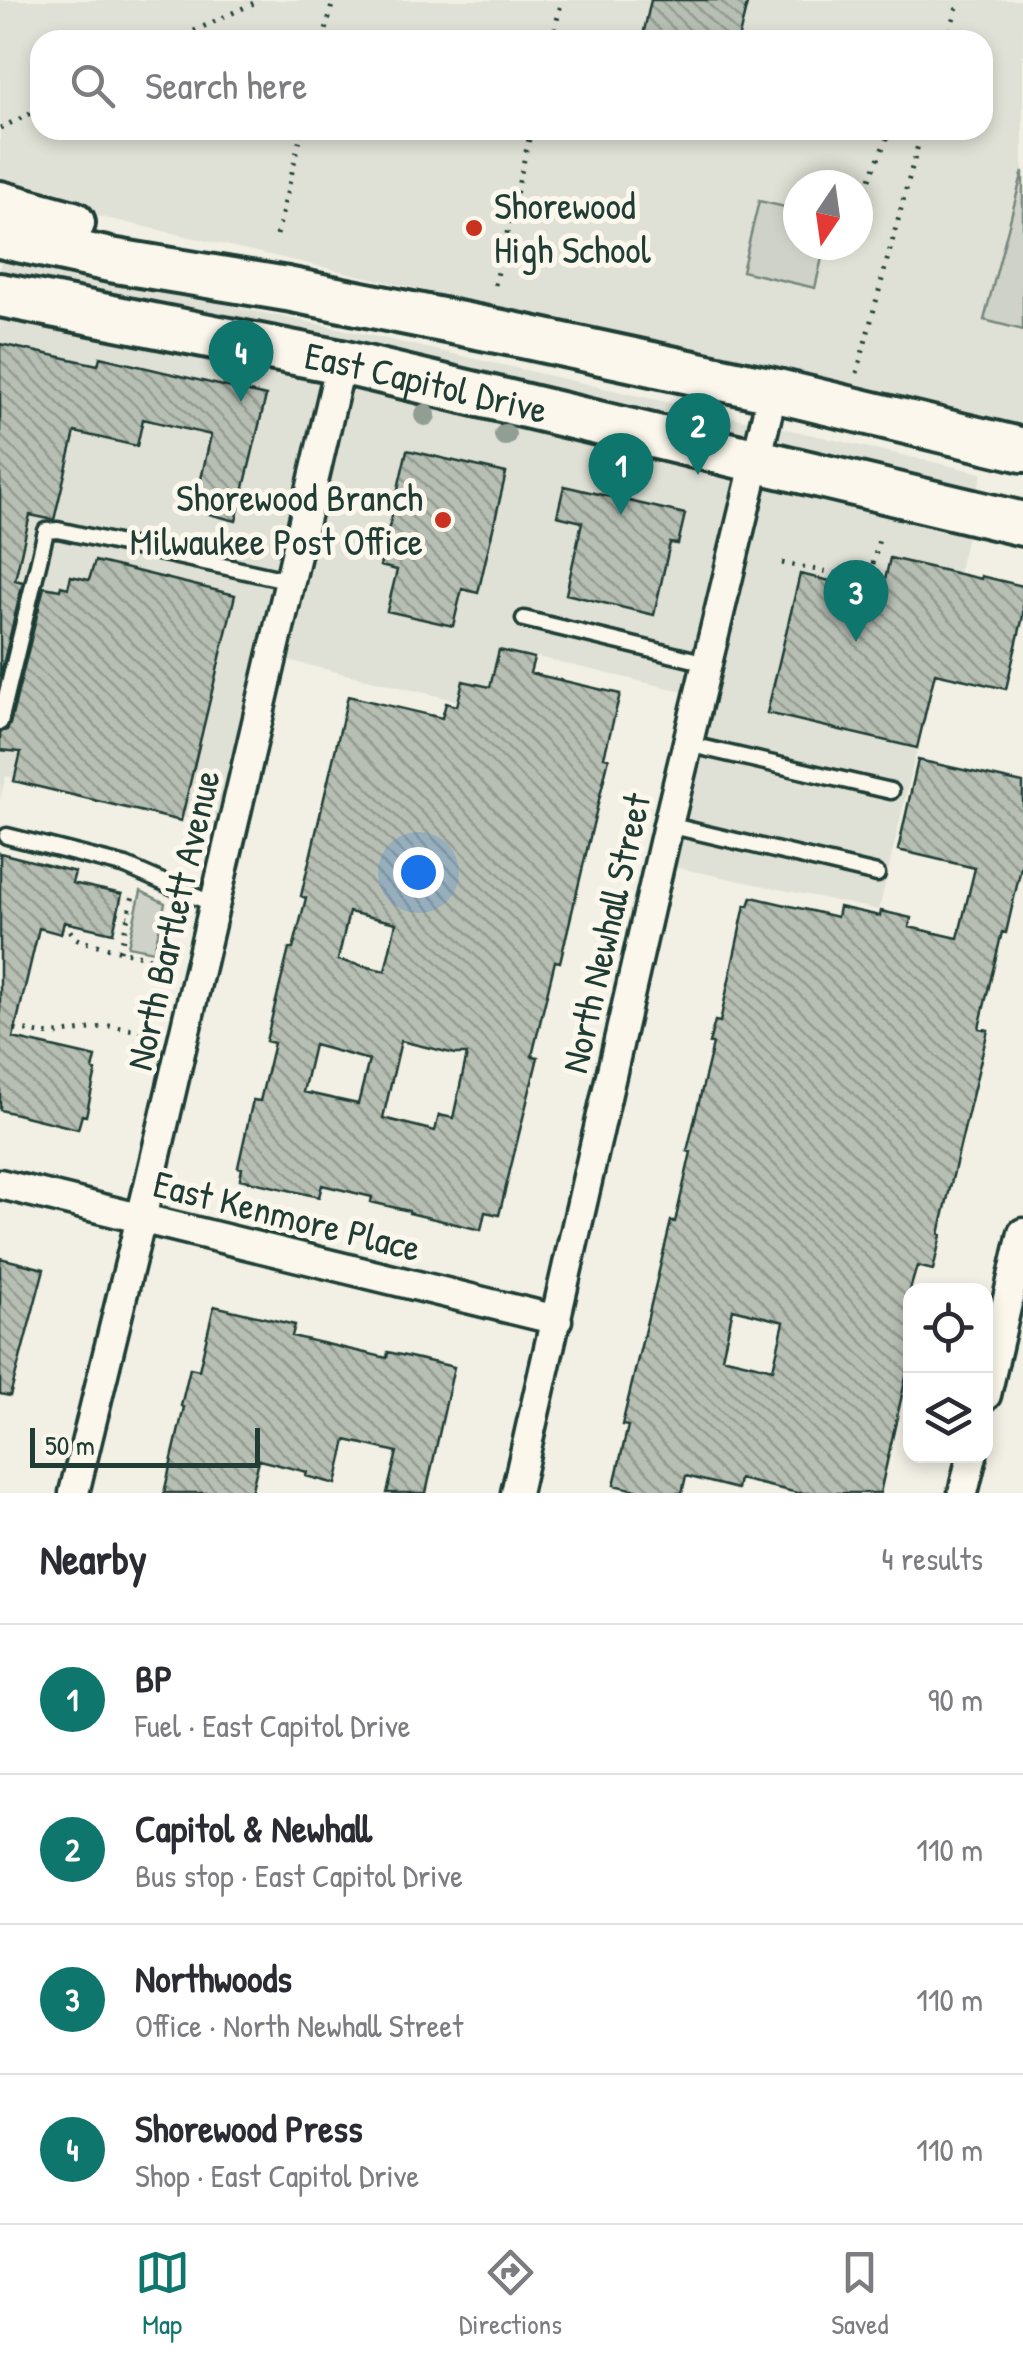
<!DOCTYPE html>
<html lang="en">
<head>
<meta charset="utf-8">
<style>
  :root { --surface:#fff; --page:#f2f2f3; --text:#2b2b33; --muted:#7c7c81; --line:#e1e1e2; --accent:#0f766e }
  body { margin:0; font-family:"Patrick Hand",sans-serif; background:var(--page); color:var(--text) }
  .controls { position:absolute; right:30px; bottom:30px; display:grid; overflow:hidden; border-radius:20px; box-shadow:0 5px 15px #0003 }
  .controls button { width:90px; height:90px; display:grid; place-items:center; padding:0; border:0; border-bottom:2px solid var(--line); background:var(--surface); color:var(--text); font:50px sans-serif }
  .compass { position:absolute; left:783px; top:170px; width:90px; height:90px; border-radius:50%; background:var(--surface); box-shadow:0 5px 15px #0003; rotate:193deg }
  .scale { position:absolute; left:30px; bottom:25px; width:230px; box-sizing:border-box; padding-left:10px; border:5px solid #1f3d34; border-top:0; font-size:28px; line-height:35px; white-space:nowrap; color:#1f3d34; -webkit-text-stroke:8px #fbf7ec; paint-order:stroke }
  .you { position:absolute; left:418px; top:872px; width:35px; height:35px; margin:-25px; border:8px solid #fff; border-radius:50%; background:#1a73e8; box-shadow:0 0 0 15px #1a73e833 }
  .badge { display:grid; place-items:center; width:65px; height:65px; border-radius:50%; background:var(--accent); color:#fff; font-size:32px; font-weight:700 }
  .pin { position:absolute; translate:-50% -82px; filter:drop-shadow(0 2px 5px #0008) }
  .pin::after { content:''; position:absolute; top:52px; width:35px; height:30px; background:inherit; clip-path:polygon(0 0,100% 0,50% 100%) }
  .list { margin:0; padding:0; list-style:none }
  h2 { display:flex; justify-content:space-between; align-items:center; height:130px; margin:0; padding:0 40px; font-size:42px }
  h2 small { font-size:32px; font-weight:400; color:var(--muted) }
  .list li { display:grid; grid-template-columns:65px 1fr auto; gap:30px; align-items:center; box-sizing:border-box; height:150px; padding:0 40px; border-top:2px solid var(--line) }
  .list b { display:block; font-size:38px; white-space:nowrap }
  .list p { margin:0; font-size:32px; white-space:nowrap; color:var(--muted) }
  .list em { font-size:32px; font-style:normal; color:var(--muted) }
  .icon { flex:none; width:55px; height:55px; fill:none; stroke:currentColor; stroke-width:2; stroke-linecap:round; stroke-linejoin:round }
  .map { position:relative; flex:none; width:1023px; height:1493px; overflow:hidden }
  .search { position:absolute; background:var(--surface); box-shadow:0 5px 15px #0003; left:30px; right:30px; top:30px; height:110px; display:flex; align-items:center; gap:25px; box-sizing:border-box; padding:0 35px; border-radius:30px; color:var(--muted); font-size:38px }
  .sheet { height:730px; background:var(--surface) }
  nav { display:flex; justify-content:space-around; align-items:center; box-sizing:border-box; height:140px; border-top:2px solid var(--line); background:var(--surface); font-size:28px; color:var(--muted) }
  nav a { display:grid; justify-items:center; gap:5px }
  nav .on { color:var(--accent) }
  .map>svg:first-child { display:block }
  .built { fill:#e0e1d6; fill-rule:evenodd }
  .green { fill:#cfd2c8; stroke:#77887e; stroke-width:2.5 }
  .building { fill:url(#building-back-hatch); stroke:#1f3d34; stroke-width:2.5; fill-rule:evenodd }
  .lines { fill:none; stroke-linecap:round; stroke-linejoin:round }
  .lane-casing { stroke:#1f3d34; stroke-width:21 }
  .street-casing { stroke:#1f3d34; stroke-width:35 }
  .primary-casing { stroke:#1f3d34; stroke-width:50 }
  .path { stroke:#1f3d34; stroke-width:5; stroke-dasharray:2.5 8; stroke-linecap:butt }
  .lane { stroke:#fbf7ec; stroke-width:14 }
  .street { stroke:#fbf7ec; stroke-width:28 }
  .primary { stroke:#fbf7ec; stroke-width:42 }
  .tree { fill:#919e94 }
  .poi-dot { fill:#c8321e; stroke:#fbf7ec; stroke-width:4 }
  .labels { text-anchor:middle; stroke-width:10; stroke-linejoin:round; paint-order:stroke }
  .poi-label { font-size:38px; fill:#1f3d34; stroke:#fbf7ec; text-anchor:start }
  .street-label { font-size:38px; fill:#1f3d34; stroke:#fbf7ec }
</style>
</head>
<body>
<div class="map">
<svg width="1023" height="1493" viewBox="0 0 1023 1493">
  <defs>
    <pattern id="building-back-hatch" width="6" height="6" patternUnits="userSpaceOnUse" patternTransform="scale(2.5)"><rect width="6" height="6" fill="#b7beb3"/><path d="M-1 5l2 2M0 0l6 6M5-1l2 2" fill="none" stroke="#949c92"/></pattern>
  </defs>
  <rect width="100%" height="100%" fill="#f2f0e5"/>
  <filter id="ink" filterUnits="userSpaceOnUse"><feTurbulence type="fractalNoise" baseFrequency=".01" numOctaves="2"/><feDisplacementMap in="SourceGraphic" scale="20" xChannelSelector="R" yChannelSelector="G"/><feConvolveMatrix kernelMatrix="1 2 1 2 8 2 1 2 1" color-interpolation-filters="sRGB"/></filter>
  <g filter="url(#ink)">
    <path class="built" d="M0 0H1023V429L767 368 75 211 0 188ZM40 40H983V130H40ZM798 185H858V245H798Z
      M0 258 347 330 982 473 879 910 659 864 699 695 507 650 492 709 274 657 233 829 6 776 0 800Z"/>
    <path class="green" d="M1023 171V330L984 320Z
      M759 201 798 210V245H825L815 288 742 271Z
      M141 891 165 903 154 951 128 946Z"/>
    <path class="building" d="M651 0H748L738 40H642Z
      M0 344 98 365 100 357 266 396 236 521 194 510 211 435 143 419 137 446 75 432 54 520 30 515 15 580 23 582 0 677Z
      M407 450 506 473 478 593 462 589 453 626 387 611 397 570 380 566Z
      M564 486 685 514 678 544 670 543 654 615 566 594 582 522 557 516Z
      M890 558 981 579V576L1023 586V616L1006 689 935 673 917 748 767 713 800 574 882 593Z
      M95 561 235 595 181 821 14 781 21 752 0 750V732L7 730 10 724 44 587 60 590 61 586 68 588 71 576 89 580Z
      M499 650 534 658 530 673 620 694 604 757 609 758 560 962 555 961 532 1056 538 1057 499 1215 485 1212 481 1230 409 1213V1211L371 1202 372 1197 322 1185 319 1197 240 1179 242 1168 238 1167 253 1100 260 1101 274 1043 266 1041 289 949H293L306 898 301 896 348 696 442 718 446 703 457 706 463 681 490 687ZM349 912 396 923 385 971 338 960ZM401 1041 455 1054H467L453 1118 439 1115 435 1131 383 1118ZM314 1045 369 1060 358 1104 303 1092Z
      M918 760 1023 783V859L1006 933 1002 932 979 1028 988 1030 939 1234 941 1235 933 1270 917 1266 910 1290V1359L880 1493H798L739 1479 737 1489 686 1476 682 1493H649L614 1485 628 1426 622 1425 671 1221 675 1222 691 1152 687 1151 713 1044 709 1043 715 1021 720 1022 745 905 749 906 752 897 837 917 839 907 880 916 881 911 911 918 909 927 958 938 975 868 898 850ZM733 1309 784 1322 773 1369 722 1357Z
      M0 853 75 872 72 883 122 894 113 933 64 922 61 934 39 928 13 1038 96 1057 93 1070 96 1071 86 1116 82 1115 78 1129 0 1110Z
      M0 1258 44 1269 10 1396 0 1394Z
      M214 1306 295 1325 292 1336 387 1358 388 1352 454 1367 426 1493H387L397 1452 346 1440 336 1484 306 1476 307 1472 259 1460 251 1493H164L184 1407 181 1406 190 1368 199 1370Z"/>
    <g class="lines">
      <g class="lane-casing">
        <path id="lane" d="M524 619 707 663
          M0 722 46 531 58 530 291 581
          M687 744 891 791
          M668 825 877 874
          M7 836 126 866 215 905"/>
      </g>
      <g class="street-casing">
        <path id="street" d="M0 1184 557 1320
          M986 1395 1023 1233
          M74 1493 150 1181 341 362
          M516 1493 668 825 773 390
          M963 1493 972 1456"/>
      </g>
      <g class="primary-casing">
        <g id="primary">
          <path d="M0 203 73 223"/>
          <path d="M0 236 110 260 287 289 522 336 773 390 1023 450"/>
          <path id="s1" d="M0 295 341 362 1023 524"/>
        </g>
      </g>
      <path class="path" d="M175 40 260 0
        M324 40 333 0
        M552 40 562 0
        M947 40 959 0
        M0 128 40 109
        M905 130 920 134
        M858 208 890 130
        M277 235 302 130
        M495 285 531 130
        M857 373 922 130
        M782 563 869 580 880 535
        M117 914 128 917
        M64 922 75 938 81 941 158 960
        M120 951 134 891
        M15 1029 50 1035 110 1026 141 1031"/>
      <use href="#lane" class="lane"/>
      <use href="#street" class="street"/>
      <use href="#primary" class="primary"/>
    </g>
    <g class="tree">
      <circle cx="425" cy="415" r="11"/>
      <circle cx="505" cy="435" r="11"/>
    </g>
  </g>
  <g class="poi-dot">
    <circle cx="474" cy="228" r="10"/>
    <circle cx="443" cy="520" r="10"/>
  </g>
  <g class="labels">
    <g class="poi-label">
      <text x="494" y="219">Shorewood<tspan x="494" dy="44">High School</tspan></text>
      <text x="423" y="511" text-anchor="end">Shorewood Branch<tspan x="423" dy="44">Milwaukee Post Office</tspan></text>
    </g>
    <g class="street-label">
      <text dy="13" stroke="none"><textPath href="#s1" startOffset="435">East Capitol Drive</textPath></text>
      <text transform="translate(173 920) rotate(-77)" y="13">North Bartlett Avenue</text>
      <text transform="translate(606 933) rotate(-77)" y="13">North Newhall Street</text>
      <text transform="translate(287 1216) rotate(14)" y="13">East Kenmore Place</text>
    </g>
  </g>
</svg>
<div class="controls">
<button><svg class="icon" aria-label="locate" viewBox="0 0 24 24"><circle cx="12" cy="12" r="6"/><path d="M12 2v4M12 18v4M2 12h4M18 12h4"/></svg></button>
<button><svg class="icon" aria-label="layers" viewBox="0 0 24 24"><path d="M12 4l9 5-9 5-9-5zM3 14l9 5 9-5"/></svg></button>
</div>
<svg class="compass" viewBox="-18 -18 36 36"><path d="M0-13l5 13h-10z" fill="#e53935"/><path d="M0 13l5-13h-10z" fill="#7c7c81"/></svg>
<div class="scale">50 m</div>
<div class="you"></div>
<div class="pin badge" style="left:621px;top:515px">1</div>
<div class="pin badge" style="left:698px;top:475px">2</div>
<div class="pin badge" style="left:856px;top:642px">3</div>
<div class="pin badge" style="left:241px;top:402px">4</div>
<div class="search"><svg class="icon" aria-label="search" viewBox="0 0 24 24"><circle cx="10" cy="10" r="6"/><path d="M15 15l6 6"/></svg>Search here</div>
</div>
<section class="sheet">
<h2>Nearby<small>4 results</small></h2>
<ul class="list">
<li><span class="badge">1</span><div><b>BP</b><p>Fuel · East Capitol Drive</p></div><em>90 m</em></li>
<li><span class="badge">2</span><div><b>Capitol &amp; Newhall</b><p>Bus stop · East Capitol Drive</p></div><em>110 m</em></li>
<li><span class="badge">3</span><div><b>Northwoods</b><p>Office · North Newhall Street</p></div><em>110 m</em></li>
<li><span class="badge">4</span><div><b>Shorewood Press</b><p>Shop · East Capitol Drive</p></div><em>110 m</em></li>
</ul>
</section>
<nav>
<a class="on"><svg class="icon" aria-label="map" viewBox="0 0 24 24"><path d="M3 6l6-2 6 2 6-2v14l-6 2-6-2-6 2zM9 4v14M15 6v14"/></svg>Map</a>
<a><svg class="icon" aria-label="directions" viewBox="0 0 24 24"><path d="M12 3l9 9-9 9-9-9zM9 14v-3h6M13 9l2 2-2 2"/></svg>Directions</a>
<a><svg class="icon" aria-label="saved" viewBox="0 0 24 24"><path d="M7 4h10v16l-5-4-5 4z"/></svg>Saved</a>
</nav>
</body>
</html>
